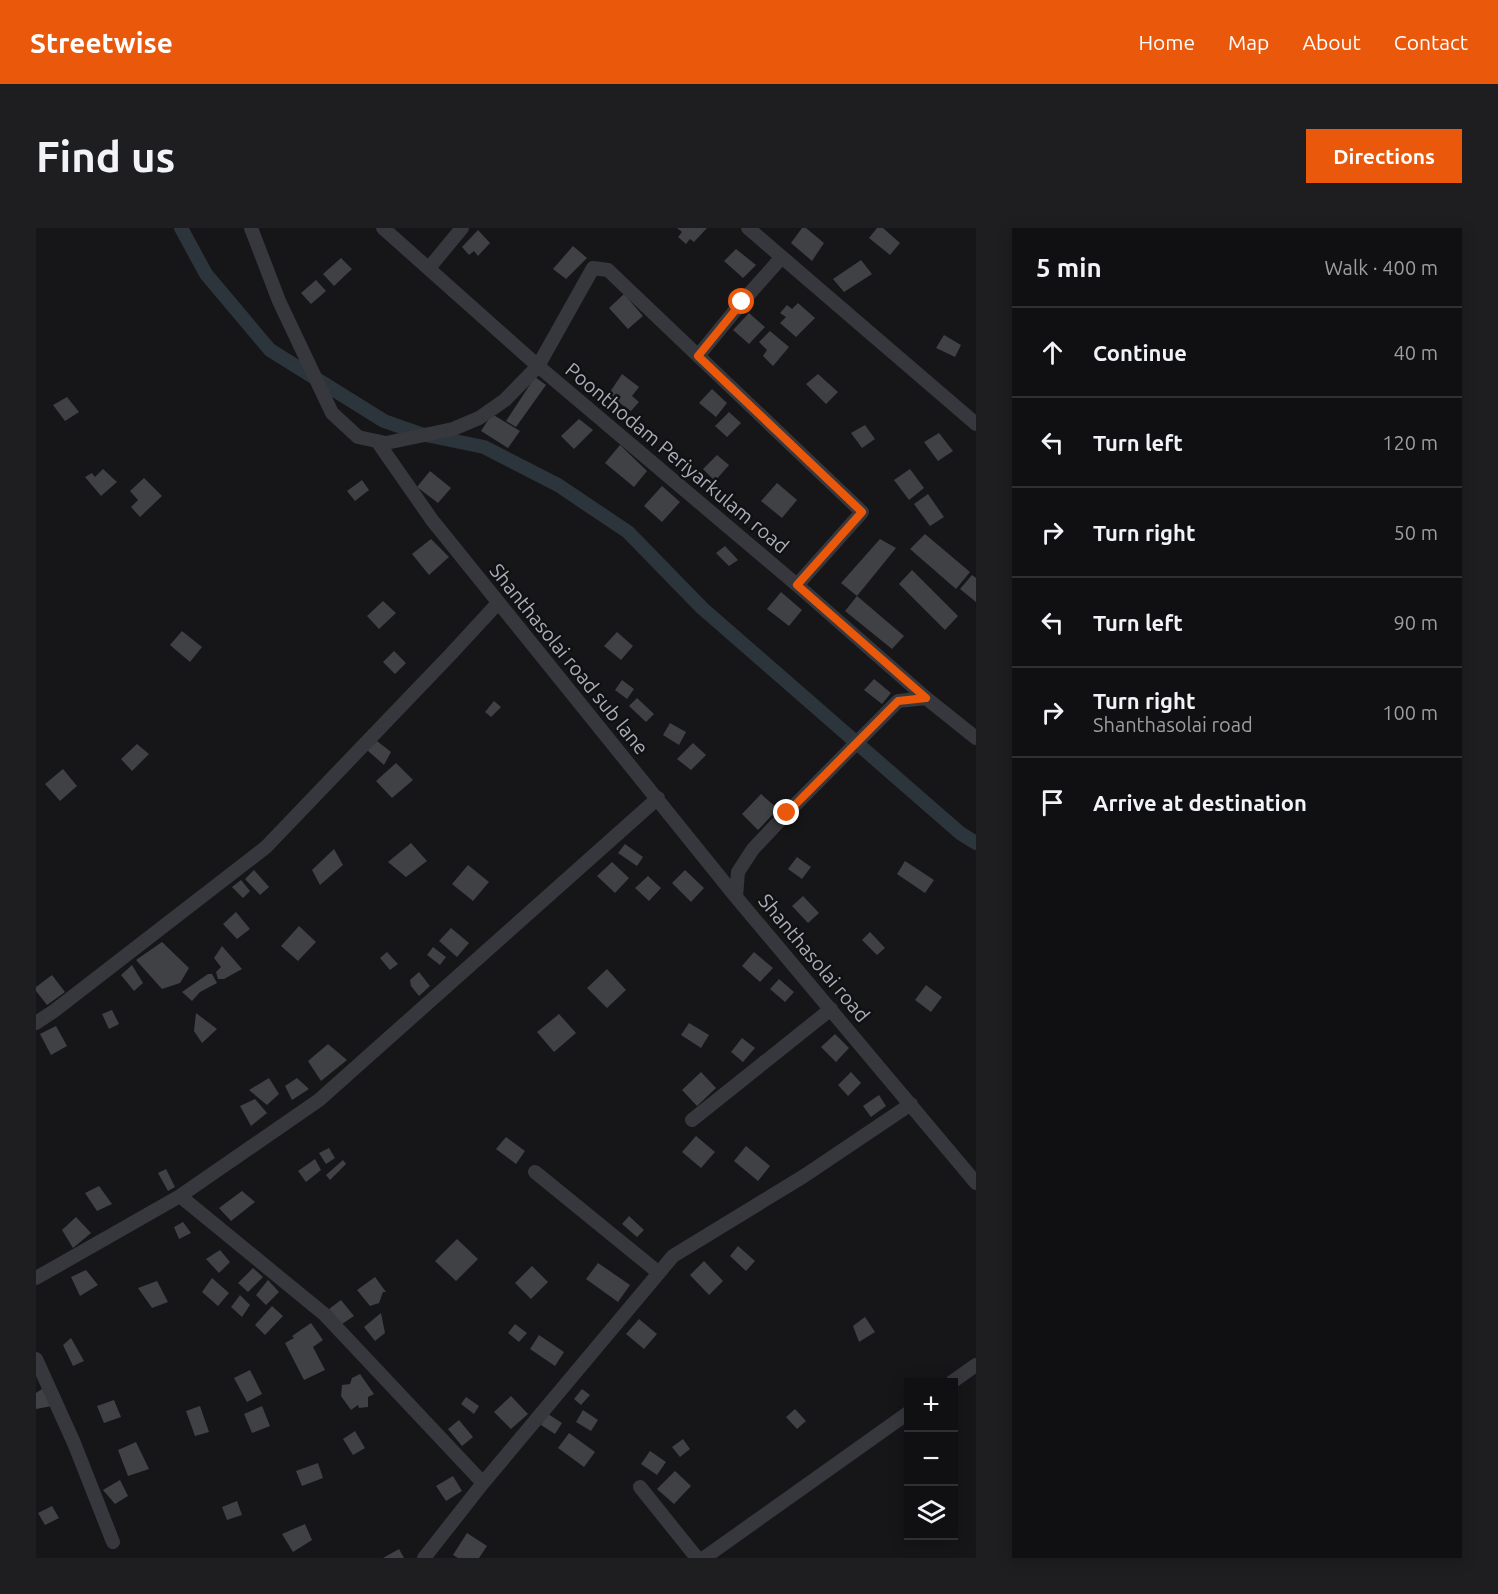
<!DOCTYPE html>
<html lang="en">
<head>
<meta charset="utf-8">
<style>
  :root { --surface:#101012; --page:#1e1e20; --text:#f1f3f6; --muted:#9c9d9f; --line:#303032; --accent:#ea580c }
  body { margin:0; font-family:Ubuntu,sans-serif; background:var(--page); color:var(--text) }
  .controls { position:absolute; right:18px; bottom:18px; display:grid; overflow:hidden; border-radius:0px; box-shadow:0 3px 15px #0003 }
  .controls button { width:54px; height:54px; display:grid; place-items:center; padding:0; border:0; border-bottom:2px solid var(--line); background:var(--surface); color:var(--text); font:30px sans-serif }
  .stop { position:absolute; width:18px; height:18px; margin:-14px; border:4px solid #ea580c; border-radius:50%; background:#fff }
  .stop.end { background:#ea580c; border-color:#fff; box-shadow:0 2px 6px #0008 }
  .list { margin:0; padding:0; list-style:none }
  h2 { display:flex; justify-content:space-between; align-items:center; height:78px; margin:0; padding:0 24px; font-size:26px }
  h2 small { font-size:20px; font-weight:400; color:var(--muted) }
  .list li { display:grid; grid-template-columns:39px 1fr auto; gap:18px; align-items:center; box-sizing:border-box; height:90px; padding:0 24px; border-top:2px solid var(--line) }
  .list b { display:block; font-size:22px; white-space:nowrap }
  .list p { margin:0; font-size:20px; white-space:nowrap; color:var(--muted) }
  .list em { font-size:20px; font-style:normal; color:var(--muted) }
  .icon { flex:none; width:33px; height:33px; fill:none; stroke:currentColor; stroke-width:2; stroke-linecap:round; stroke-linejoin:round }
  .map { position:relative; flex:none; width:940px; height:1330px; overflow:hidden; border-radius:0px }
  header { display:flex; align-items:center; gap:36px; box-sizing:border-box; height:84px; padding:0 30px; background:var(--accent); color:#fff }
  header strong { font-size:28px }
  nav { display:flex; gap:33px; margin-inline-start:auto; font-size:21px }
  .intro { display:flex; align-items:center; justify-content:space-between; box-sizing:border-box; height:144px; padding:0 36px }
  h1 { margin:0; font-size:42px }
  .button { padding:15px 27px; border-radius:0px; background:var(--accent); color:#fff; font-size:21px; font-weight:700 }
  main { display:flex; gap:36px; padding:0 36px }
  aside { flex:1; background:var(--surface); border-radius:0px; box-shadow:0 3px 15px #0003 }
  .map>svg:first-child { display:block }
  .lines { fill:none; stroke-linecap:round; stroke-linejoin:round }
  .canal { stroke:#2c353c; stroke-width:14 }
  .building { fill:#404145 }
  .minor { stroke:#37383d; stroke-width:14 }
  .route { stroke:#ea580c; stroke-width:8 }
  .labels { text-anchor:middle; stroke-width:5; stroke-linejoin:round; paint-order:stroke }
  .street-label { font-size:20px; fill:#a8adb8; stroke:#111113 }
</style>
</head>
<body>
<header>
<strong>Streetwise</strong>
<nav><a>Home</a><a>Map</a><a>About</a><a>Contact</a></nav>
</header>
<div class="intro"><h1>Find us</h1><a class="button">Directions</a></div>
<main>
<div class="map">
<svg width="940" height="1330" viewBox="0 0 940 1330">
  <rect width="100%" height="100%" fill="#161618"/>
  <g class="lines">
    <path class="canal" d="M145 0 170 46 234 122 348 193 385 206 448 219 522 257 592 304 666 380 924 605 940 615"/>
  </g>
  <path class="building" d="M641 0H671L658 14 654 11 650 16 642 9 646 4Z
    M766 0H770L788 15 776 33 755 15Z
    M841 0H847L864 15 854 27 833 10Z
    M442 2 454 15 442 28 438 23 433 27 426 19Z
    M537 18 551 30 530 51 517 41Z
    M700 21 720 37 707 50 688 33Z
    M305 30 316 41 298 58 287 46Z
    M825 32 836 46 808 64 797 51Z
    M280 52 290 63 275 76 265 65Z
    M588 66 607 88 592 101 573 80Z
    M762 75 779 90 760 109 744 95 750 89 744 85 751 77 756 81Z
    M713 85 729 99 713 116 697 102Z
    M734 103 753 119 737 138 727 128 731 122 723 114Z
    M908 107 925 117 919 129 900 120Z
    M586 146 603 159 596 168 603 174 595 183 572 167Z
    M782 146 802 164 790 176 770 156Z
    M499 149 510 157 480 199 470 193Z
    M676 161 691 175 680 189 663 175Z
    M31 169 43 184 29 193 17 177Z
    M693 184 705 195 691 209 679 198Z
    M456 186 484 203 472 220 445 203Z
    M543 191 557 202 538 221 525 208Z
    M829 197 839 211 826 220 815 205Z
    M903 205 917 223 902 233 888 214Z
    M584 217 611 243 598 259 569 235Z
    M681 227 693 237 679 253 667 241Z
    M67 241 81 254 65 268 49 249 56 245 59 249Z
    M874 241 888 260 873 272 858 252Z
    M394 243 415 260 402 275 381 259Z
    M108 250 126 268 104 289 95 279 102 272 94 263Z
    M326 252 333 262 319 273 311 263Z
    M741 255 761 272 746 290 725 273Z
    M626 258 644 274 626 294 608 278Z
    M892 266 908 289 894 298 878 276Z
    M889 306 934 344 920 361 874 321Z
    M395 311 413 329 393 347 376 326Z
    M844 311 860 320 821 368 805 355Z
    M689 318 702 332 693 338 680 325Z
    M876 342 922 388 909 402 863 356Z
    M936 347 940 350V374L924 361Z
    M745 364 766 382 753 398 731 381Z
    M821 368 868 408 856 421 809 383Z
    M347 373 360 385 343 401 331 388Z
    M146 403 166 419 154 434 134 417Z
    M581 404 597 418 585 432 568 418Z
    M358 423 370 435 359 446 347 434Z
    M838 451 855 465 846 476 828 462Z
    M586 452 598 461 591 471 579 462Z
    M601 470 618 486 610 494 593 478Z
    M458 473 465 479 455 489 449 484Z
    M634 495 650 504 643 517 627 507Z
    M341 513 355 524 348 537 331 522Z
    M657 515 670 527 655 542 641 531Z
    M101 516 113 526 96 543 85 531Z
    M360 535 377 552 356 570 340 553Z
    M27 541 41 558 24 573 9 556Z
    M725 566 742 581 722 602 706 586Z
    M375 615 391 633 370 649 352 634Z
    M589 616 607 629 601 638 582 625Z
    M298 621 307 637 284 657 276 642Z
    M761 629 775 639 766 651 752 641Z
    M869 633 898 652 889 665 861 646Z
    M576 634 593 650 579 665 561 648Z
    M432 637 453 654 437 673 416 656Z
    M218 642 233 659 224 667 209 651Z
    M649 642 668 660 655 674 636 655Z
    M612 648 625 660 613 673 599 660Z
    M205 652 214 663 207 670 196 659Z
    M767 668 783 685 772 695 756 678Z
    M200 684 214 701 201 711 187 696Z
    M263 698 280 714 262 733 245 718Z
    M415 700 433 715 421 729 403 713Z
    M834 704 849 720 841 727 826 712Z
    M126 714 153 740 144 755 126 761 100 732Z
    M186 718 206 741 188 751H182L180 744 185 739 178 730Z
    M397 719 410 729 404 737 391 727Z
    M351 724 362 736 354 742 344 730Z
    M718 724 737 740 724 754 706 738Z
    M96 737 107 755 98 763 85 747Z
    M571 741 590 762 571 780 551 760Z
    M383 744 394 758 383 768 375 758 374 752Z
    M172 746H176L181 755 164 764 156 773 146 764Z
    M16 747 29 764 11 777 0 763V759Z
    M743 751 758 764 749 774 734 761Z
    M890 757 906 769 895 784 879 772Z
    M76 782 83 796 73 801 66 786Z
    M160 785 181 801 166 815 158 803Z
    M523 786 540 805 518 824 501 804Z
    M653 795 673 807 665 820 645 807Z
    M20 798 31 818 15 827 4 806Z
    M799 806 813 820 800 834 785 819Z
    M706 810 719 820 707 834 695 824Z
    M292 816 311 832 285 853 272 833Z
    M665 844 680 860 661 878 646 862Z
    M815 844 825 855 812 868 802 857Z
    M233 850 243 866 231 877 213 862Z
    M261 850 273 861 256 872 249 858Z
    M843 867 850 878 835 889 827 878Z
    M219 871 231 885 215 898 204 878Z
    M660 908 679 924 665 940 646 924Z
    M470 909 489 923 480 936 460 921Z
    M710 918 734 938 722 953 698 933Z
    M293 920 299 930 290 936 283 925Z
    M279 931 285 942 270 954 262 943Z
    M307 932 310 936 294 952 290 947Z
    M130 941 139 959 132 963 122 945Z
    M63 958 76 976 61 983 49 965Z
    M206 963 219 974 195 993 183 980Z
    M593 988 608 1002 601 1009 586 996Z
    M40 989 55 1005 37 1020 26 1002Z
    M147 994 155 1005 143 1011 138 999Z
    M421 1011 442 1031 420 1053 399 1033Z
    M702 1018 719 1033 710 1043 694 1028Z
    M184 1022 194 1034 183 1045 170 1031Z
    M668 1033 687 1053 673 1067 654 1047Z
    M562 1035 594 1057 582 1074 550 1051Z
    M496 1038 512 1054 495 1071 479 1055Z
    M217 1040 227 1049 212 1064 202 1055Z
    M50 1042 62 1057 44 1068 35 1049Z
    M339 1049 350 1064H347L343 1075 334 1078 321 1062Z
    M176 1050 193 1065 182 1078 166 1064Z
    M232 1052 243 1064 230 1077 220 1067Z
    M121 1053 132 1074 116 1080 102 1060Z
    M204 1067 214 1077 206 1089 195 1079Z
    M305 1072 318 1088 306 1096 293 1081Z
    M236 1078 247 1088 229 1107 219 1097Z
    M345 1085 349 1105 339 1113 328 1099Z
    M829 1089 839 1104 823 1114 817 1098Z
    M603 1091 621 1106 608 1121 590 1106Z
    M275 1095 287 1112 277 1119 289 1142 268 1152 249 1115 258 1110 256 1108Z
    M479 1096 491 1105 483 1114 472 1105Z
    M503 1107 528 1124 519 1138 494 1121Z
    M35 1110 48 1133 37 1138 27 1117Z
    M214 1142 226 1166 211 1174 198 1150Z
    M324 1146 338 1166 332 1169V1179L323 1180 322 1177 315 1182 305 1168 306 1157 314 1156 316 1150Z
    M6 1161 16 1178 0 1181V1165Z
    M546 1161 554 1167 545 1177 538 1171Z
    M475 1168 492 1186 475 1201 458 1184Z
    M430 1169 443 1178 438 1186 425 1176Z
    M78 1172 85 1189 68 1195 61 1178Z
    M164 1178 173 1204 159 1208 150 1183Z
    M226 1178 234 1198 216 1205 208 1186Z
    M759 1181 770 1193 761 1201 750 1189Z
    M547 1182 562 1192 555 1203 540 1194Z
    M512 1186 526 1195 519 1206 505 1197Z
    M423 1192 437 1209 426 1218 412 1201Z
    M319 1203 329 1220 317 1227 307 1211Z
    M533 1205 559 1224 548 1239 522 1220Z
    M647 1211 654 1221 644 1229 636 1219Z
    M100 1214 113 1241 92 1248 82 1222Z
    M614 1223 630 1234 621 1247 605 1236Z
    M282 1235 287 1250 266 1258 260 1243Z
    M639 1243 655 1258 638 1276 621 1261Z
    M417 1248 426 1263 410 1273 400 1258Z
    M84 1252 92 1268 79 1276 67 1262Z
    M201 1273 206 1287 191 1292 186 1279Z
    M16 1278 23 1290 9 1297 2 1285Z
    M269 1296 276 1312 257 1324 246 1306Z
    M431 1305 451 1318 443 1330H422L417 1327Z
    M363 1321 368 1330H347Z"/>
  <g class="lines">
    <path class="minor" d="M215 0 243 73 296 185 322 209 350 215 417 201 443 190 469 172 502 138 557 40 572 42 826 284 761 357
      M347 0 502 138 761 357 890 470 940 510
      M712 0 940 196
      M393 40 426 0
      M662 128 706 74 745 30
      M341 213 396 292 700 669
      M890 470 862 473 751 585 717 621 702 644 700 669 940 955
      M0 795 18 783 230 619 414 427 462 375
      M656 892 795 781
      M499 944 623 1045
      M144 968 288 1086 447 1255
      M0 1050 144 968 283 872 622 570
      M0 1131 38 1215 77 1314
      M916 1154 940 1137
      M604 1259 661 1330
      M388 1330 447 1255 637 1028 768 948 875 876
      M668 1330 872 1185"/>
  </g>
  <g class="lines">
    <path class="route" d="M706 74 662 128 826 284 761 357 890 470 862 473 751 585"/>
  </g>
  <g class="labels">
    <g class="street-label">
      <text transform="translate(641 230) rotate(40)" y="7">Poonthodam Periyarkulam road</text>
      <text transform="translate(533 431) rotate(51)" y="7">Shanthasolai road sub lane</text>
      <text transform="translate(778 730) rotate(50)" y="7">Shanthasolai road</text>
    </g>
  </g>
</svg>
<div class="controls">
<button>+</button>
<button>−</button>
<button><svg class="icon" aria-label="layers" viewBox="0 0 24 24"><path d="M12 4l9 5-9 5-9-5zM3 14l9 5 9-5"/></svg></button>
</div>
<div class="stop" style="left:706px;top:74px"></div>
<div class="stop end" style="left:751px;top:585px"></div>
</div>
<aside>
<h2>5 min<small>Walk · 400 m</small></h2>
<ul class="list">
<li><svg class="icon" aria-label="ahead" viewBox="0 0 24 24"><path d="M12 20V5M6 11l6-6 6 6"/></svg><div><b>Continue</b></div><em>40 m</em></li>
<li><svg class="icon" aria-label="left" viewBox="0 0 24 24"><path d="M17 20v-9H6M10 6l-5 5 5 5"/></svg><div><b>Turn left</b></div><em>120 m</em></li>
<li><svg class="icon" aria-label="right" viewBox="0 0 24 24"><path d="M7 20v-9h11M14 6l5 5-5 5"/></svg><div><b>Turn right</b></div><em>50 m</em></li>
<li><svg class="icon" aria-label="left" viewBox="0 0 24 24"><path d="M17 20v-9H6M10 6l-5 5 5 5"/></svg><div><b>Turn left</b></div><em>90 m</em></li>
<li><svg class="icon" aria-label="right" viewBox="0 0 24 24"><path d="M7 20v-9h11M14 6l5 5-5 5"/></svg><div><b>Turn right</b><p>Shanthasolai road</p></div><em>100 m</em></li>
<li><svg class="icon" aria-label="arrive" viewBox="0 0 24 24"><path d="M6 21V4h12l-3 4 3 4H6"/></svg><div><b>Arrive at destination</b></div></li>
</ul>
</aside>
</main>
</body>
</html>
